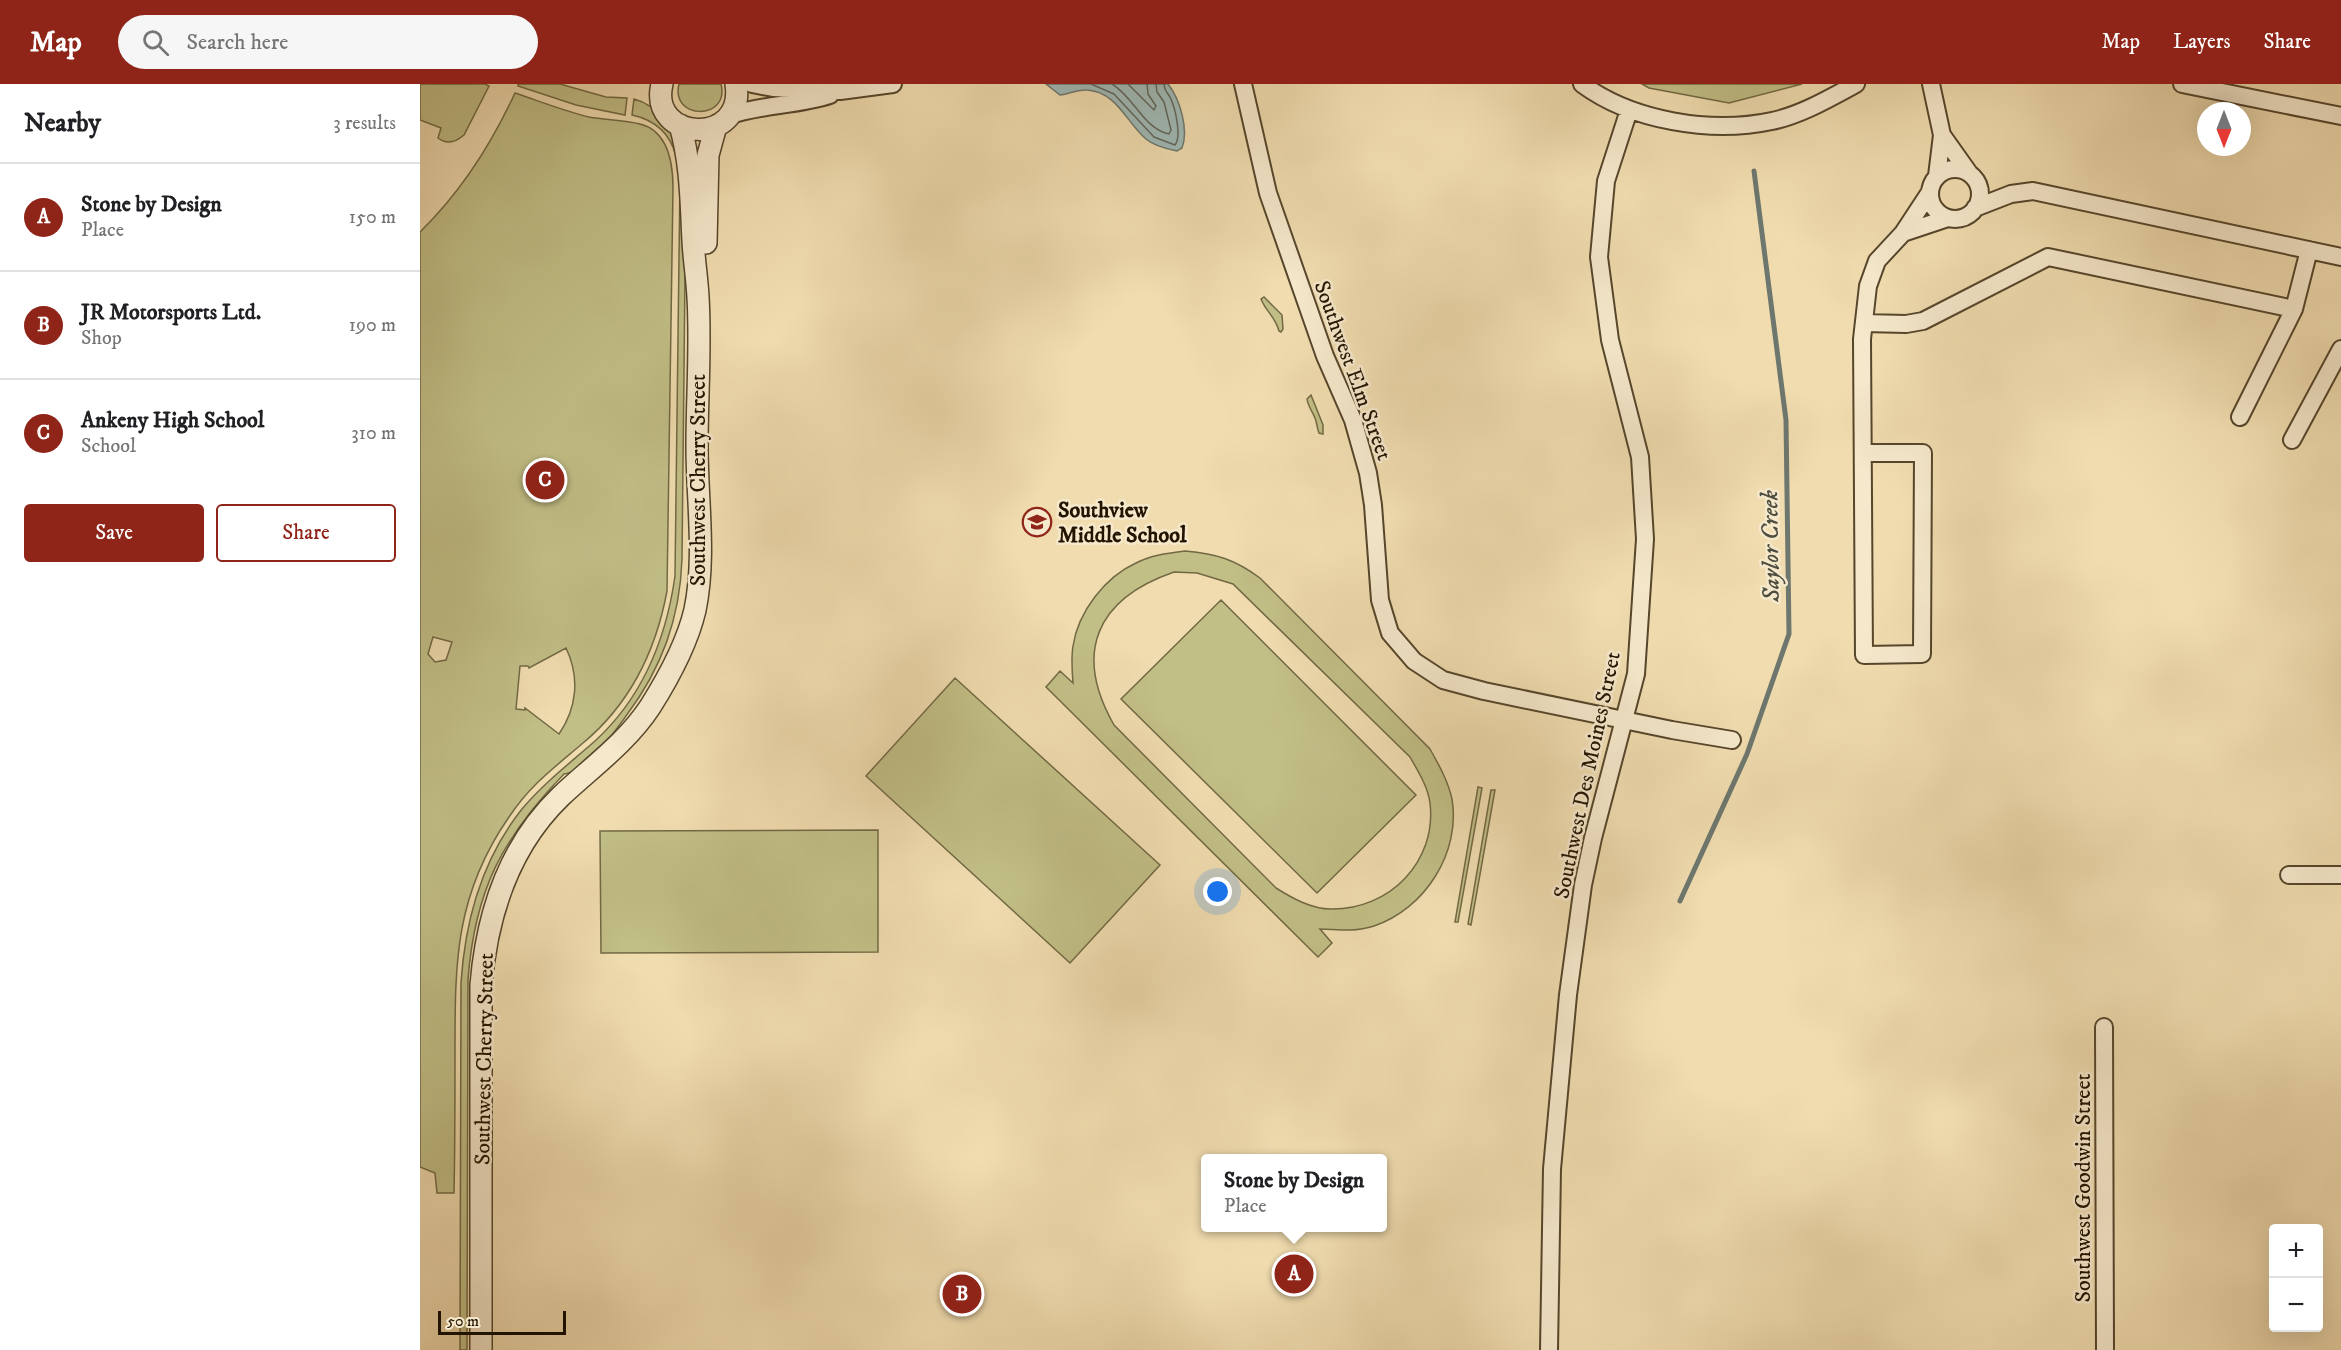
<!DOCTYPE html>
<html lang="en">
<head>
<meta charset="utf-8">
<style>
  :root { --surface:#fff; --page:#f6f6f6; --text:#202124; --muted:#757577; --line:#e0e0e0; --accent:#8f2418 }
  body { margin:0; font-family:"IM FELL DW Pica",serif; background:var(--page); color:var(--text) }
  .controls { position:absolute; right:18px; bottom:18px; display:grid; overflow:hidden; border-radius:6px; box-shadow:0 6px 24px #0002 }
  .controls button { width:54px; height:54px; display:grid; place-items:center; padding:0; border:0; border-bottom:2px solid var(--line); background:var(--surface); color:var(--text); font:30px sans-serif }
  .compass { position:absolute; left:1777px; top:18px; width:54px; height:54px; border-radius:50%; background:var(--surface); box-shadow:0 6px 24px #0002; rotate:180deg }
  .scale { position:absolute; left:18px; bottom:15px; width:128px; box-sizing:border-box; padding-left:6px; border:3px solid #231401; border-top:0; font-size:16px; line-height:21px; white-space:nowrap; color:#231401; -webkit-text-stroke:4px #f5e8cb; paint-order:stroke }
  .you { position:absolute; left:798px; top:808px; width:21px; height:21px; margin:-15px; border:4px solid #fff; border-radius:50%; background:#1a73e8; box-shadow:0 0 0 9px #1a73e833 }
  .badge { display:grid; place-items:center; width:39px; height:39px; border-radius:50%; background:var(--accent); color:#fff; font-size:20px; font-weight:700 }
  .pin { position:absolute; translate:-50% -50%; border:3px solid #fff; box-shadow:0 2px 6px #0006 }
  .popup { position:absolute; left:781px; top:1070px; width:186px; height:78px; box-sizing:border-box; display:grid; place-content:center; border-radius:6px; background:var(--surface); filter:drop-shadow(0 2px 4px #0005); font-size:20px; white-space:nowrap; color:var(--muted) }
  .popup b { font-size:22px; color:var(--text) }
  .popup::after { content:''; position:absolute; left:50%; top:100%; margin-left:-12px; border:12px solid transparent; border-top-color:var(--surface) }
  .list { margin:0; padding:0; list-style:none }
  h2 { display:flex; justify-content:space-between; align-items:center; height:78px; margin:0; padding:0 24px; font-size:26px }
  h2 small { font-size:20px; font-weight:400; color:var(--muted) }
  .list li { display:grid; grid-template-columns:39px 1fr auto; gap:18px; align-items:center; box-sizing:border-box; height:108px; padding:0 24px; border-top:2px solid var(--line) }
  .list b { display:block; font-size:22px; white-space:nowrap }
  .list p { margin:0; font-size:20px; white-space:nowrap; color:var(--muted) }
  .list em { font-size:20px; font-style:normal; color:var(--muted) }
  .actions { display:flex; gap:12px; padding:18px 24px }
  .actions a { flex:1; padding:14px 0; border:2px solid var(--accent); border-radius:6px; text-align:center; font-size:21px; color:var(--accent) }
  .actions .main { background:var(--accent); color:#fff }
  .icon { flex:none; width:33px; height:33px; fill:none; stroke:currentColor; stroke-width:2; stroke-linecap:round; stroke-linejoin:round }
  .map { position:relative; flex:none; width:1921px; height:1266px; overflow:hidden }
  header { display:flex; align-items:center; gap:36px; box-sizing:border-box; height:84px; padding:0 30px; background:var(--accent); color:#fff }
  header strong { font-size:28px }
  nav { display:flex; gap:33px; margin-inline-start:auto; font-size:21px }
  .search { width:420px; height:54px; background:var(--page); display:flex; align-items:center; gap:15px; box-sizing:border-box; padding:0 21px; border-radius:33px; color:var(--muted); font-size:22px }
  main { display:flex }
  aside { flex:1; background:var(--surface) }
  .map>svg:first-child { display:block }
  .green { fill:#c1be86; stroke:#726944; stroke-width:1.5; fill-rule:evenodd }
  .water { fill:#9fb9b6; stroke:#6d776e; stroke-width:1.5 }
  .lines { fill:none; stroke-linecap:round; stroke-linejoin:round }
  .shore { stroke:#61665c; stroke-width:1.5 }
  .stream { stroke:#6d776e; stroke-width:5 }
  .minor-casing { stroke:#56462c; stroke-width:20 }
  .tertiary-casing { stroke:#56462c; stroke-width:24 }
  .minor { stroke:#f5e8cb; stroke-width:16 }
  .tertiary { stroke:#f5e8cb; stroke-width:21 }
  .labels { text-anchor:middle; stroke-width:5; stroke-linejoin:round; paint-order:stroke }
  .street-label { font-size:22px; fill:#231401; stroke:#f5e8cb }
  .poi-label { font-size:22px; font-weight:bold; fill:#231401; stroke:#f5e8cb; text-anchor:start }
  .water-label { font-size:24px; font-style:italic; fill:#4e4e40; stroke:#f5e8cb }
</style>
</head>
<body>
<header>
<strong>Map</strong>
<div class="search"><svg class="icon" aria-label="search" viewBox="0 0 24 24"><circle cx="10" cy="10" r="6"/><path d="M15 15l6 6"/></svg>Search here</div>
<nav><a>Map</a><a>Layers</a><a>Share</a></nav>
</header>
<main>
<aside>
<h2>Nearby<small>3 results</small></h2>
<ul class="list">
<li><span class="badge">A</span><div><b>Stone by Design</b><p>Place</p></div><em>150 m</em></li>
<li><span class="badge">B</span><div><b>JR Motorsports Ltd.</b><p>Shop</p></div><em>190 m</em></li>
<li><span class="badge">C</span><div><b>Ankeny High School</b><p>School</p></div><em>310 m</em></li>
</ul>
<div class="actions"><a class="main">Save</a><a>Share</a></div>
</aside>
<div class="map">
<svg width="1921" height="1266" viewBox="0 0 1921 1266">
  <rect width="100%" height="100%" fill="#f0dcaf"/>
  <filter id="stains"><feTurbulence type="fractalNoise" baseFrequency=".00333" numOctaves="4"/><feColorMatrix values="0 0 0 0 .2 0 0 0 0 .09 0 0 0 0 .02 0 0 0 .5 -.17"/></filter>
  <radialGradient id="worn" r=".72"><stop offset=".6" stop-color="#630" stop-opacity="0"/><stop offset="1" stop-color="#630" stop-opacity=".3"/></radialGradient>
  <path class="green" d="M0 0H65L69 2 44 51C36 58 27 61 18 54L21 44 0 36Z
    M98 0H140L186 13 207 14 205 31 156 21 98 2Z
    M259 0H301C310 37 250 36 259 0Z
    M1222 0H1382L1309 19 1229 4Z
    M95 9C119 17 144 27 169 33 186 36 203 36 220 40 248 47 253 80 253 104L247 507C236 566 210 620 163 659 134 684 111 700 89 733 34 812 35 881 35 972 35 1018 35 1063 34 1109H17L15 1089 0 1083V148C41 108 71 61 95 9ZM13 553 32 558 26 576 15 578 8 570ZM146 564C160 593 157 624 139 650L105 624V626L96 625 100 582H108L109 584Z
    M214 15C241 22 253 47 263 72H256C250 49 235 36 212 31Z
    M260 95H266L262 475C260 534 242 584 206 632 196 646 187 659 173 670 164 678 156 689 144 690 82 754 55 806 48 895L47 1266H40L41 899C45 837 62 775 102 725 124 699 150 679 175 657 223 613 246 556 255 492Z
    M844 213 862 231 863 245 861 248 859 247C855 232 846 228 841 215Z
    M891 311 903 341V350L899 349C897 344 897 339 895 334 892 327 888 322 887 315Z
    M765 467C797 470 814 475 840 494L1010 665C1019 681 1028 697 1032 715 1041 768 1005 825 954 842 936 848 918 846 900 845L912 859 898 873 626 603 640 587 653 599C652 586 651 574 653 562 658 528 685 493 716 479 731 471 749 469 765 467ZM754 488 777 489 813 500 990 673C998 687 1008 703 1010 719 1017 778 969 826 911 825 891 825 872 814 856 804L694 641C653 569 676 515 754 488Z
    M801 516 996 711 897 809 701 615Z
    M535 594 740 781 650 879 446 692Z
    M1058 703 1062 704 1038 838H1035Z
    M1071 706H1075L1051 841 1048 840Z
    M458 746V868L181 869 180 747Z"/>
  <path class="water" d="M626 0H748C760 15 769 46 762 64L757 67C747 65 734 62 726 55 706 38 697 8 667 6 656 5 650 10 640 11Z"/>
  <g class="lines">
    <path class="shore" d="M671 0 694 10 734 53 755 61C762 52 755 23 750 13 747 8 744 6 744 0
      M692 0C714 13 724 45 749 50L751 46 744 18 737 8 736 0
      M708 0 734 26 736 22 728 10 727 0"/>
    <path class="stream" d="M1260 817 1327 670 1369 550 1366 336 1334 87"/>
    <g class="minor-casing">
      <path id="minor" d="M332 0 353 4 420 7 473 0
        M823 0 848 109 905 272 933 336 948 389 953 421 960 516 970 549 994 577 1023 596 1064 607 1252 646 1312 656
        M1162 0C1212 37 1291 50 1352 37 1381 31 1410 14 1436 0
        M1511 0 1522 51 1517 92
        M1762 0 1921 32
        M308 32C341 20 377 22 410 11
        M1522 51 1549 89
        M1510 110a25 25 0 1 1 50 0a25 25 0 1 1-50 0Z
        M1555 124 1591 110 1613 107 1921 173
        M1483 149 1528 134
        M1444 239 1486 240 1503 237 1628 173 1874 225
        M1820 333 1874 225 1889 166
        M1872 356 1921 265
        M1443 369H1503L1502 570 1444 571 1442 255 1448 202 1457 177 1483 149 1510 108
        M1869 791H1921
        M1684 943 1685 1266
        M1129 1266 1132 1085 1148 911 1163 801 1173 754 1216 590 1225 455 1220 373 1190 256 1179 173 1186 97 1209 26"/>
    </g>
    <g class="tertiary-casing">
      <path id="tertiary" d="M242 0C228 58 326 63 316 0
        M286 159 288 71 296 42
        M61 1266V901C67 830 89 762 141 712 172 683 207 658 230 623 249 593 267 560 275 526 286 473 277 416 277 362 277 313 281 262 278 213 277 194 274 176 273 157 271 118 271 79 260 41"/>
    </g>
    <use href="#minor" class="minor"/>
    <use href="#tertiary" class="tertiary"/>
  </g>
  <defs>
    <g id="school-ring" transform="scale(1.5)"><circle r="9.5" fill="#f5e8cb" stroke="#8f2418" stroke-width="1.5"/><path d="M0-5L7-2L0 1L-7-2ZM-4 1L0 2.5L4 1V4Q0 6-4 4Z" fill="#8f2418"/></g>
  </defs>
  <g fill-rule="evenodd">
    <use href="#school-ring" x="617" y="438"/>
  </g>
  <g class="labels">
    <g class="street-label">
      <text transform="translate(934 286) rotate(70)" y="8">Southwest Elm Street</text>
      <text transform="translate(277 396) rotate(-90)" y="8">Southwest Cherry Street</text>
      <text transform="translate(1166 691) rotate(-78)" y="8">Southwest Des Moines Street</text>
      <text transform="translate(63 975) rotate(-89)" y="8">Southwest Cherry Street</text>
      <text transform="translate(1662 1104) rotate(-90)" y="8">Southwest Goodwin Street</text>
    </g>
    <g class="poi-label">
      <text x="638" y="433">Southview<tspan x="638" dy="25">Middle School</tspan></text>
    </g>
    <g class="water-label">
      <text transform="translate(1350 462) rotate(-91)" y="8">Saylor Creek</text>
    </g>
  </g>
  <rect width="100%" height="100%" filter="url(#stains)"/>
  <rect width="100%" height="100%" fill="url(#worn)"/>
</svg>
<div class="controls">
<button>+</button>
<button>−</button>
</div>
<svg class="compass" viewBox="-18 -18 36 36"><path d="M0-13l5 13h-10z" fill="#e53935"/><path d="M0 13l5-13h-10z" fill="#757577"/></svg>
<div class="scale">50 m</div>
<div class="you"></div>
<div class="pin badge" style="left:874px;top:1190px">A</div>
<div class="popup"><b>Stone by Design</b>Place</div>
<div class="pin badge" style="left:542px;top:1210px">B</div>
<div class="pin badge" style="left:125px;top:396px">C</div>
</div>
</main>
</body>
</html>
